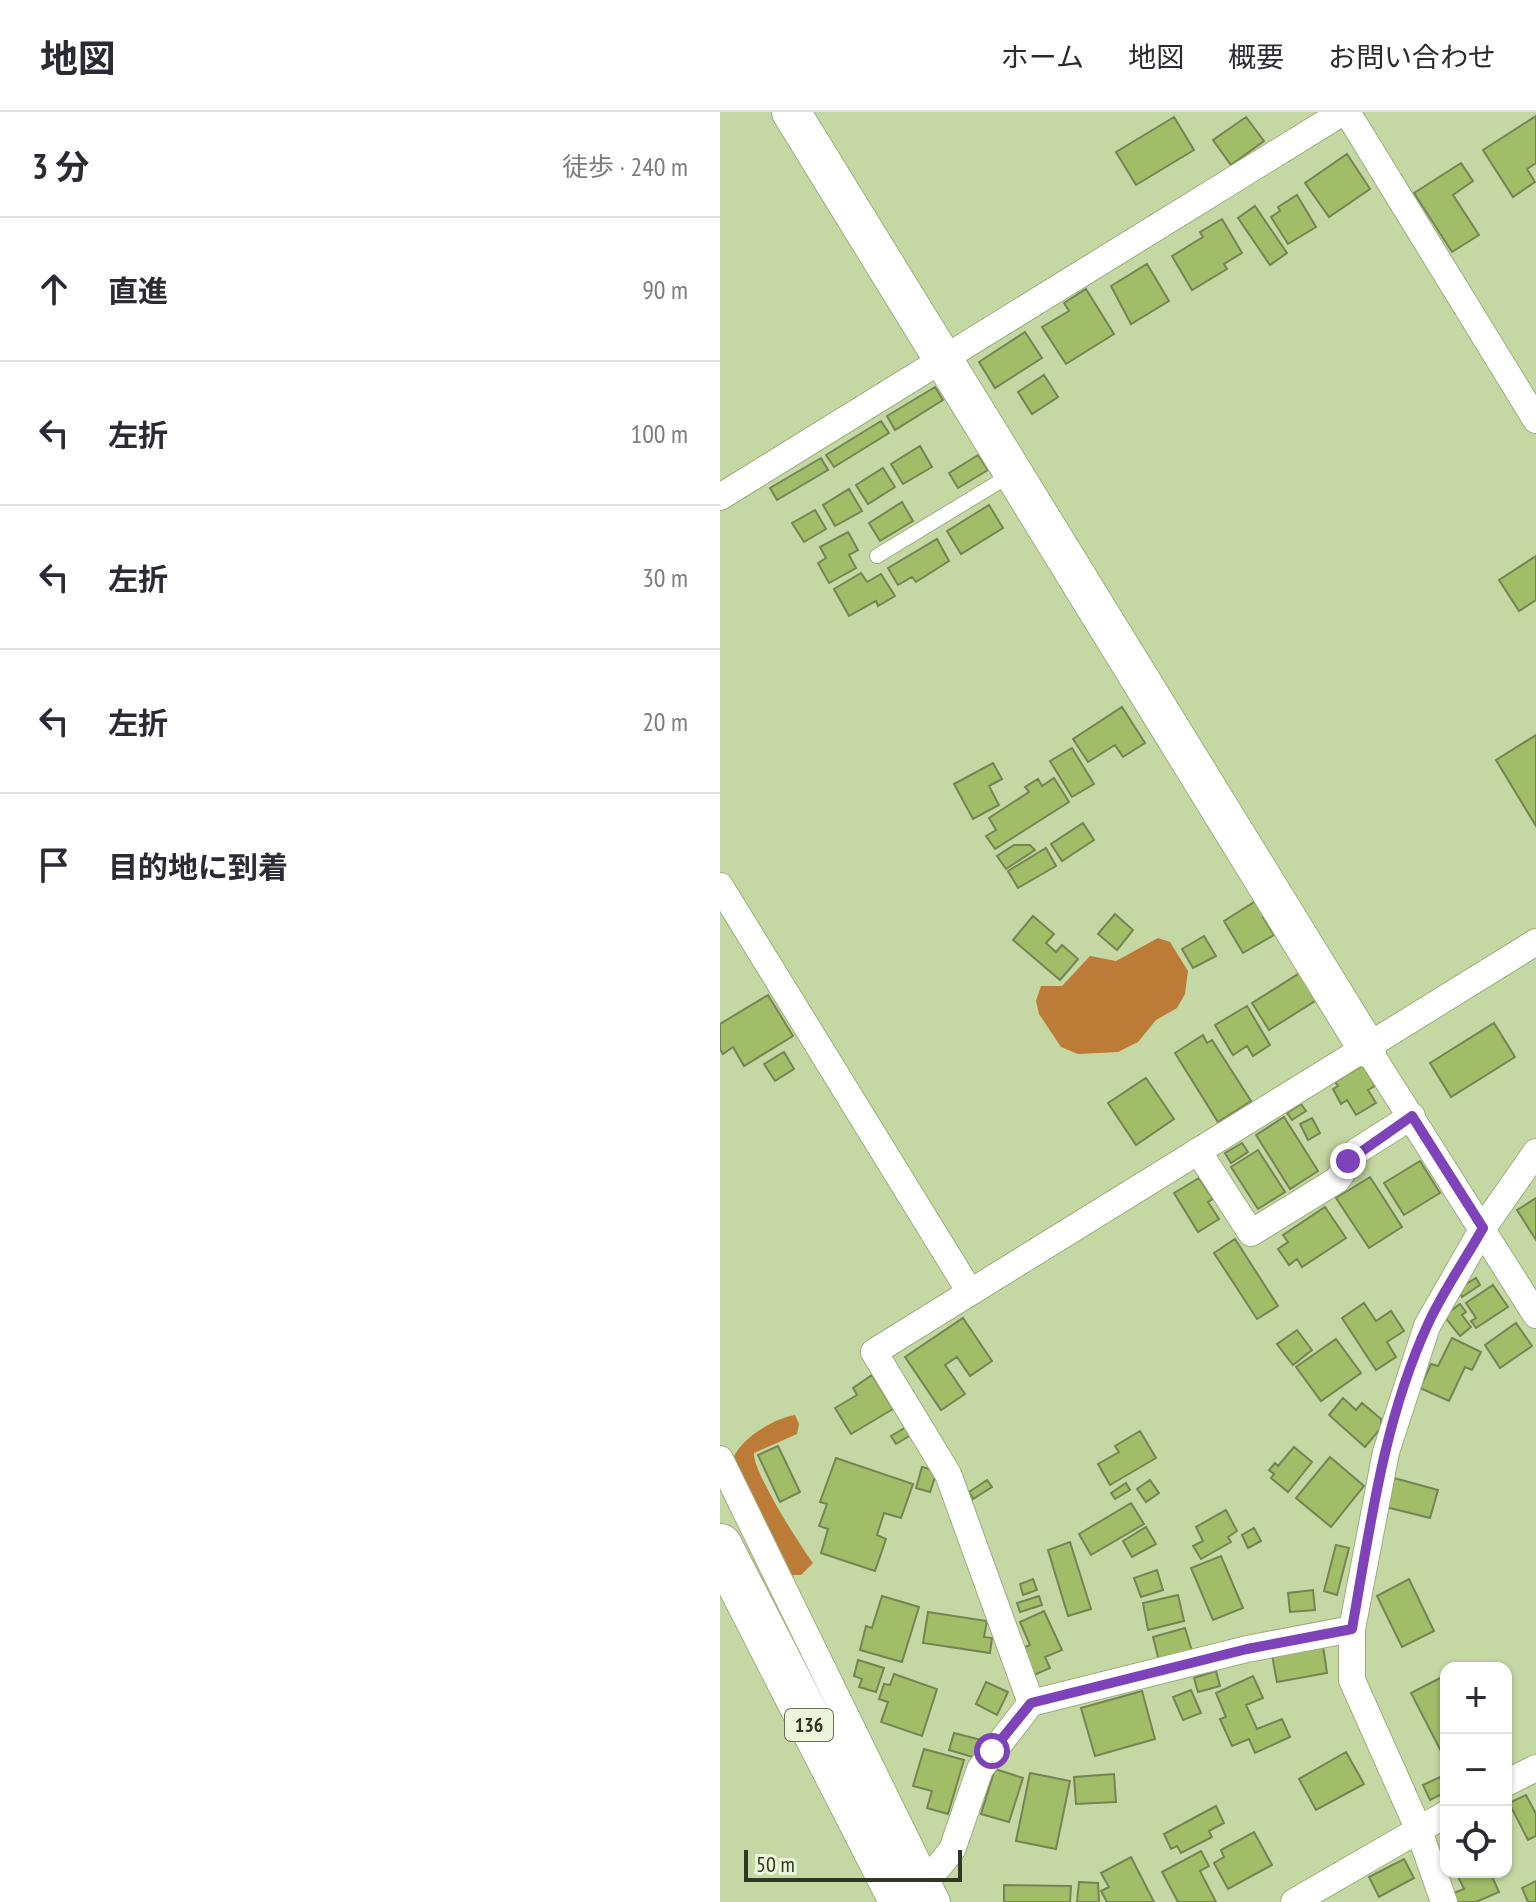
<!DOCTYPE html>
<html lang="ja">
<head>
<meta charset="utf-8">
<style>
  :root { --surface:#fff; --page:#f2f2f3; --text:#2b2b33; --muted:#7c7c81; --line:#e1e1e2 }
  body { margin:0; font-family:"PT Sans Narrow","Noto Sans JP",sans-serif; background:var(--page); color:var(--text) }
  .controls { position:absolute; right:24px; bottom:24px; display:grid; overflow:hidden; border-radius:16px; box-shadow:0 2px 6px #0004 }
  .controls button { width:72px; height:72px; display:grid; place-items:center; padding:0; border:0; border-bottom:2px solid var(--line); background:var(--surface); color:var(--text); font:40px sans-serif }
  .scale { position:absolute; left:24px; bottom:20px; width:218px; box-sizing:border-box; padding-left:8px; border:4px solid #303722; border-top:0; font-size:22px; line-height:28px; white-space:nowrap; color:#303722; -webkit-text-stroke:6px #ebf5da; paint-order:stroke }
  .stop { position:absolute; width:24px; height:24px; margin:-18px; border:6px solid #7f43b9; border-radius:50%; background:#fff }
  .stop.end { background:#7f43b9; border-color:#fff; box-shadow:0 2px 8px #0008 }
  .list { margin:0; padding:0; list-style:none }
  h2 { display:flex; justify-content:space-between; align-items:center; height:104px; margin:0; padding:0 32px; font-size:34px }
  h2 small { font-size:26px; font-weight:400; color:var(--muted) }
  .list li { display:grid; grid-template-columns:52px 1fr auto; gap:24px; align-items:center; box-sizing:border-box; height:144px; padding:0 32px; border-top:2px solid var(--line) }
  .list b { display:block; font-size:30px; white-space:nowrap }
  .list em { font-size:26px; font-style:normal; color:var(--muted) }
  .icon { flex:none; width:44px; height:44px; fill:none; stroke:currentColor; stroke-width:2; stroke-linecap:round; stroke-linejoin:round }
  .map { position:relative; flex:none; width:816px; height:1790px; overflow:hidden }
  header { display:flex; align-items:center; gap:48px; box-sizing:border-box; height:112px; padding:0 40px; background:var(--surface); border-bottom:2px solid var(--line) }
  header strong { font-size:38px }
  nav { display:flex; gap:44px; margin-inline-start:auto; font-size:28px }
  main { display:flex }
  aside { flex:1; background:var(--surface) }
  .map>svg:first-child { display:block }
  .forest { fill:#bc7b36 }
  .building { fill:#a1bd67; stroke:#748453; stroke-width:2 }
  .lines { fill:none; stroke-linecap:round; stroke-linejoin:round }
  .lane-casing { stroke:#9cae7b; stroke-width:16 }
  .street-casing { stroke:#9cae7b; stroke-width:28 }
  .secondary-casing { stroke:#9cae7b; stroke-width:40 }
  .highway-casing { stroke:#9cae7b; stroke-width:46 }
  .lane { stroke:#fff; stroke-width:14 }
  .street { stroke:#fff; stroke-width:26 }
  .secondary { stroke:#fff; stroke-width:38 }
  .highway { stroke:#fff; stroke-width:44 }
  .route { stroke:#7f43b9; stroke-width:10 }
  .labels { text-anchor:middle; stroke-width:7; stroke-linejoin:round; paint-order:stroke }
  .shield { fill:#ebf5da; stroke:#687059; stroke-width:2 }
  .shield-label { font-size:20px; font-weight:bold; fill:#303722 }
</style>
</head>
<body>
<header>
<strong>地図</strong>
<nav><a>ホーム</a><a>地図</a><a>概要</a><a>お問い合わせ</a></nav>
</header>
<main>
<aside>
<h2>3 分<small>徒歩 · 240 m</small></h2>
<ul class="list">
<li><svg class="icon" aria-label="ahead" viewBox="0 0 24 24"><path d="M12 20V5M6 11l6-6 6 6"/></svg><div><b>直進</b></div><em>90 m</em></li>
<li><svg class="icon" aria-label="left" viewBox="0 0 24 24"><path d="M17 20v-9H6M10 6l-5 5 5 5"/></svg><div><b>左折</b></div><em>100 m</em></li>
<li><svg class="icon" aria-label="left" viewBox="0 0 24 24"><path d="M17 20v-9H6M10 6l-5 5 5 5"/></svg><div><b>左折</b></div><em>30 m</em></li>
<li><svg class="icon" aria-label="left" viewBox="0 0 24 24"><path d="M17 20v-9H6M10 6l-5 5 5 5"/></svg><div><b>左折</b></div><em>20 m</em></li>
<li><svg class="icon" aria-label="arrive" viewBox="0 0 24 24"><path d="M6 21V4h12l-3 4 3 4H6"/></svg><div><b>目的地に到着</b></div></li>
</ul>
</aside>
<div class="map">
<svg width="816" height="1790" viewBox="0 0 816 1790">
  <rect width="100%" height="100%" fill="#c5d8a3"/>
  <path class="forest" d="M438 826 450 830 468 859 465 882 457 896 436 908 418 930 398 940 358 942 341 935 319 902 316 889 321 874H342L370 844 396 849Z
    M75 1303 79 1312 77 1322 34 1341C33 1360 79 1432 93 1451L81 1463H70L11 1352C17 1328 52 1307 75 1303Z"/>
  <path class="building" d="M816 4V51L807 57 815 70 793 85 763 38Z
    M454 5 474 38 416 73 396 40Z
    M526 5 544 29 511 53 493 28Z
    M627 42 650 77 609 105 585 71Z
    M741 51 753 69 733 83 759 123 732 140 694 81Z
    M577 83 596 115 568 132 551 105 560 99 558 95Z
    M535 94 567 141 550 153 518 106Z
    M502 107 522 141 504 152 507 157 472 178 452 144 483 125 480 120Z
    M427 152 449 189 411 212 391 174Z
    M366 177 394 222 346 252 322 215 349 199 344 191Z
    M305 220 322 246 275 276 259 250Z
    M324 263 338 285 312 302 298 280Z
    M215 275 223 288 175 318 167 304Z
    M161 309 169 321 114 355 106 343Z
    M200 334 212 355 183 372 171 352Z
    M258 343 268 358 238 376 229 361Z
    M101 346 108 358 57 388 50 376Z
    M163 356 175 375 148 392 136 373Z
    M129 377 142 399 115 414 103 393Z
    M182 390 193 409 160 429 149 411Z
    M269 393 283 416 241 442 227 419Z
    M95 398 106 417 84 430 72 411Z
    M128 420 138 438 129 443 136 456 109 471 98 451 106 446 100 435Z
    M217 427 229 449 196 470 192 465 178 473 168 456Z
    M816 444V488L799 499 779 468Z
    M141 461 147 470 161 462 175 484 158 494 156 489 129 504 114 477Z
    M402 595 425 631 403 645 395 633 368 650 353 627Z
    M816 623V714L776 648Z
    M352 636 374 672 352 685 330 649Z
    M273 651 282 667 269 674 279 693 253 707 234 672Z
    M334 666 349 690 275 737 266 724 276 718 269 706 309 680 305 675 318 667 322 674Z
    M363 711 374 728 342 749 331 732Z
    M294 733H310L315 738 286 757 277 744Z
    M326 736 336 754 298 776 288 759Z
    M539 787 548 802 543 805 554 823 523 841 504 809Z
    M395 802 413 818 397 838 378 822Z
    M313 804 334 822 326 831 336 840 342 833 358 847 340 868 293 828Z
    M484 824 496 844 473 856 462 837Z
    M583 859 600 886 549 918 532 891Z
    M48 883 73 924 24 954 13 935 3 942 0 937V912Z
    M527 894 550 933 533 944 527 934 513 943 495 913Z
    M774 911 795 945 731 985 710 951Z
    M483 923 487 931 492 928 531 989 498 1010 455 941Z
    M64 940 74 957 55 969 44 952Z
    M643 953 655 974 648 978 656 991 636 1003 627 988 621 992 613 977 618 974 615 970Z
    M426 966 454 1007 416 1033 388 991Z
    M581 992 586 999 572 1008 567 1001Z
    M564 1005 598 1059 570 1077 536 1023Z
    M592 1006 600 1021 588 1028 580 1012Z
    M522 1031 528 1040 511 1051 505 1041Z
    M538 1038 565 1080 538 1097 511 1055Z
    M700 1049 720 1081 684 1103 664 1071Z
    M650 1065 682 1115 649 1136 616 1086Z
    M479 1066 493 1087 488 1090 499 1107 478 1120 454 1081Z
    M816 1086V1128L797 1098Z
    M605 1095 626 1126 582 1155 577 1147 569 1153 558 1137 568 1130 563 1123Z
    M515 1127 558 1194 537 1207 494 1141Z
    M756 1166 760 1173 742 1185 738 1177Z
    M773 1173 788 1195 756 1216 751 1209 756 1206 746 1191Z
    M644 1191 656 1209 671 1199 684 1219 667 1230 676 1245 656 1258 622 1206Z
    M740 1192 746 1200 742 1203 751 1215 740 1224 724 1204Z
    M243 1206 272 1249 250 1264 237 1245 225 1253 245 1282 221 1298 185 1245Z
    M796 1211 812 1234 780 1256 765 1233Z
    M577 1218 592 1238 573 1253 557 1232Z
    M732 1226 761 1240 752 1258 745 1255 729 1289 700 1276 711 1252 718 1254Z
    M616 1227 641 1261 601 1289 576 1255Z
    M152 1263 173 1297 131 1322 115 1296 137 1283 133 1276Z
    M623 1286 636 1298 642 1291 661 1307V1316L645 1335 609 1303Z
    M186 1315 191 1323 176 1332 171 1324Z
    M420 1319 436 1346 390 1373 378 1352 399 1340 395 1334Z
    M58 1334 80 1380 60 1390 38 1343Z
    M574 1335 592 1350 568 1380 551 1366 554 1362 549 1358 555 1351 558 1354Z
    M610 1345 644 1374 611 1415 576 1386Z
    M116 1346 193 1372 181 1406 164 1401 157 1423 166 1427 155 1459 101 1441 108 1417 99 1414 107 1392 100 1390Z
    M202 1355 217 1359 210 1380 196 1376Z
    M674 1366 718 1378 710 1406 666 1395Z
    M267 1368 272 1375 253 1387 249 1380Z
    M430 1368 439 1381 426 1390 417 1377Z
    M406 1371 410 1378 395 1387 391 1381Z
    M411 1391 424 1412 371 1443 359 1422Z
    M506 1398 517 1419 508 1425 511 1430 481 1447 473 1434 483 1429 476 1415Z
    M426 1415 436 1432 412 1445 403 1429Z
    M534 1416 541 1429 528 1436 522 1423Z
    M350 1430 371 1497 348 1504 328 1438Z
    M616 1433 629 1436 617 1483 604 1479Z
    M501 1444 523 1496 493 1508 471 1456Z
    M437 1458 443 1478 421 1485 414 1466Z
    M313 1467 317 1478 303 1483 300 1472Z
    M689 1467 714 1519 682 1535 657 1484Z
    M593 1478 595 1498 570 1500 568 1481Z
    M458 1483 464 1509 428 1518 423 1491Z
    M162 1484 199 1495 182 1550 140 1538 146 1514 152 1516Z
    M319 1484 322 1493 300 1500 297 1491Z
    M324 1499 342 1538 325 1545 330 1556 314 1563 303 1536 310 1533 300 1510Z
    M208 1500 267 1509 264 1525 272 1526 270 1541 203 1531Z
    M465 1516 472 1539 439 1549 433 1525Z
    M603 1534 607 1561 557 1570 552 1543Z
    M138 1548 164 1556 156 1580 139 1575 142 1567 134 1564Z
    M496 1559 500 1574 478 1580 474 1566Z
    M174 1562 217 1577 202 1624 161 1610 168 1590 159 1587 164 1572 170 1573Z
    M726 1563V1649L691 1581Z
    M533 1564 543 1586 526 1593 537 1617 562 1607 570 1625 535 1641 529 1627 512 1634 500 1607 506 1605 496 1581Z
    M266 1570 288 1580 277 1603 256 1592Z
    M471 1578 481 1601 463 1608 453 1585Z
    M422 1579 435 1627 375 1644 361 1596Z
    M234 1621 261 1628 256 1646 229 1638Z
    M204 1637 244 1648 228 1702 207 1696 212 1679 193 1674Z
    M626 1640 644 1672 596 1698 579 1667Z
    M275 1657 303 1666 289 1710 261 1702Z
    M310 1661 350 1669 336 1737 296 1729Z
    M394 1662 396 1690 356 1692 354 1665Z
    M720 1665 726 1680 710 1688 703 1673Z
    M806 1683 816 1702V1724L808 1728 789 1691Z
    M496 1694 504 1711 489 1719 492 1725 461 1741 457 1734 451 1737 444 1722Z
    M534 1720 552 1753 508 1777 494 1751 504 1745 501 1738Z
    M481 1739 489 1754 480 1759 496 1790H458L442 1760Z
    M411 1745 434 1790H387L381 1779 389 1775 381 1761Z
    M684 1747 694 1766 659 1785 649 1765Z
    M736 1760H770L779 1780 756 1790H735L731 1782 744 1777Z
    M816 1769V1790H808L802 1776Z
    M359 1770 378 1771 379 1790H357Z
    M284 1773 351 1774 350 1790H284Z"/>
  <g class="lines">
    <g class="lane-casing">
      <path id="lane" d="M157 444 292 362"/>
    </g>
    <g class="street-casing">
      <path id="street" d="M627 0 816 308
        M0 385 623 0
        M0 774 250 1180
        M647 936 816 1203
        M478 1039 531 1121 617 1068 637 1039 692 1004
        M0 1347 217 1790
        M311 1591 228 1362 154 1240 816 830
        M786 1671 816 1656
        M206 1770 232 1738 260 1657 311 1591 527 1537 632 1517
        M574 1790 726 1702
        M724 1790 698 1716 632 1568V1517L666 1340 707 1214 763 1116 816 1040"/>
    </g>
    <g class="secondary-casing">
      <path id="secondary" d="M71 0 647 936"/>
    </g>
    <g class="highway-casing">
      <path id="highway" d="M0 1434 182 1790"/>
    </g>
    <use href="#lane" class="lane"/>
    <use href="#street" class="street"/>
    <use href="#secondary" class="secondary"/>
    <use href="#highway" class="highway"/>
  </g>
  <g class="lines">
    <path class="route" d="M272 1639 311 1591 527 1537 632 1517C650 1415 664 1307 708 1212 723 1179 745 1148 763 1116L692 1004 628 1049"/>
  </g>
  <g class="labels">
    <rect class="shield" x="65" y="1597" width="48" height="32" rx="6"/>
    <g class="shield-label">
      <text x="89" y="1620">136</text>
    </g>
  </g>
</svg>
<div class="controls">
<button>+</button>
<button>−</button>
<button><svg class="icon" aria-label="locate" viewBox="0 0 24 24"><circle cx="12" cy="12" r="6"/><path d="M12 2v4M12 18v4M2 12h4M18 12h4"/></svg></button>
</div>
<div class="scale">50 m</div>
<div class="stop" style="left:272px;top:1639px"></div>
<div class="stop end" style="left:628px;top:1049px"></div>
</div>
</main>
</body>
</html>
